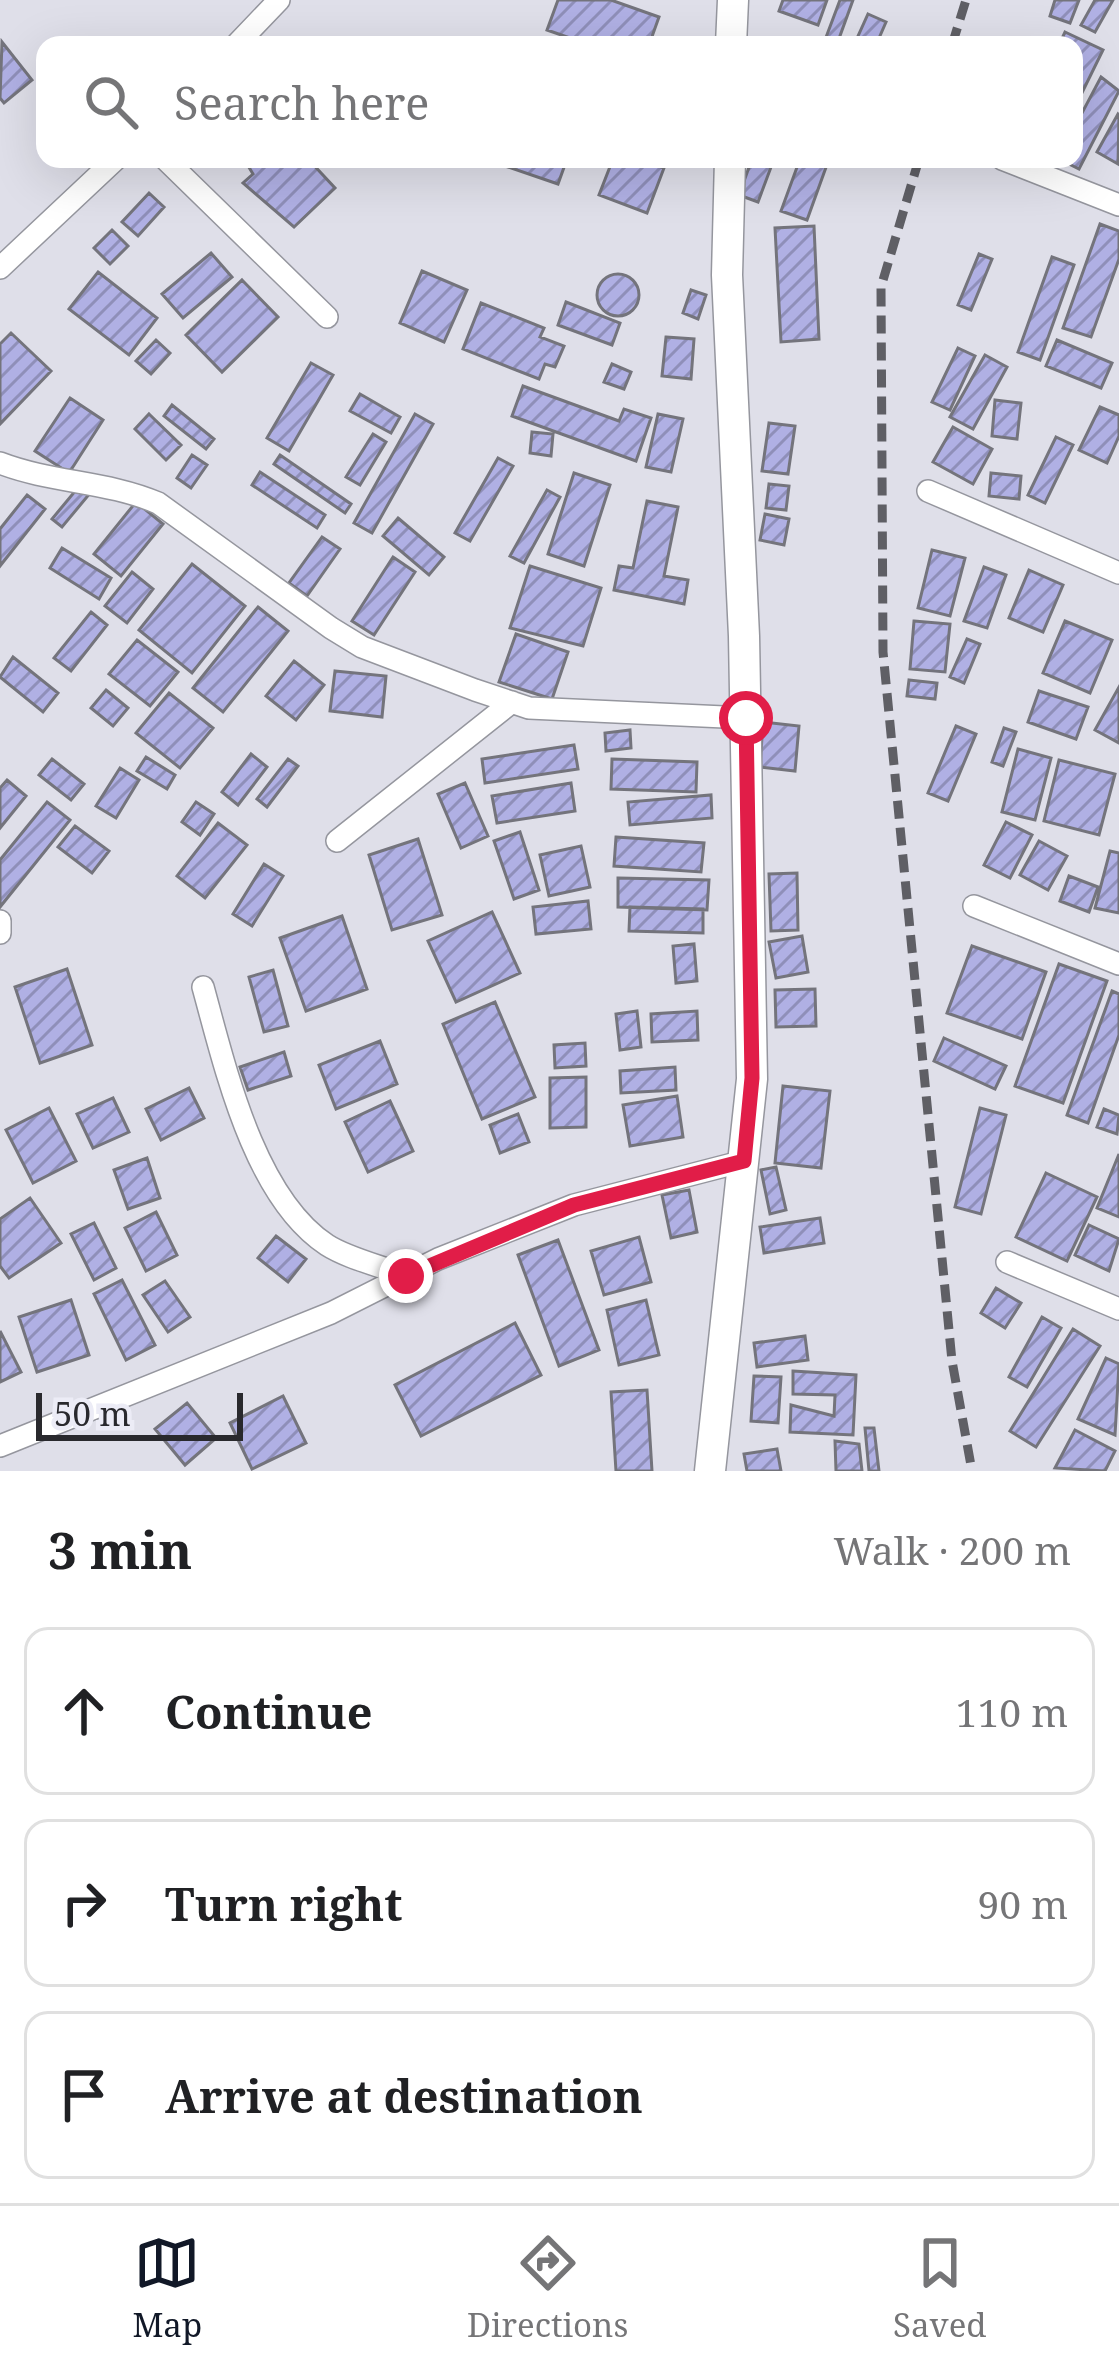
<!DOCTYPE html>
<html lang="en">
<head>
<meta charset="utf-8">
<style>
  :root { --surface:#fff; --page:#f6f6f6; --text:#202124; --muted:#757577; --line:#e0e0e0; --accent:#111827 }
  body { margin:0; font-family:"Noto Serif",serif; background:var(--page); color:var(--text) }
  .scale { position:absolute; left:36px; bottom:30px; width:207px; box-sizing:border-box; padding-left:12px; border:6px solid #29292d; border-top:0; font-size:33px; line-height:42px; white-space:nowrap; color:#29292d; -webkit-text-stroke:9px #ececf6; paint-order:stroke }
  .stop { position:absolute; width:36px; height:36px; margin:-27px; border:9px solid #e11d48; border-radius:50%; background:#fff }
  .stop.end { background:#e11d48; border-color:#fff; box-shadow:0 3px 12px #0008 }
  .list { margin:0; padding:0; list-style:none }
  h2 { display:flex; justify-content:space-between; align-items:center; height:156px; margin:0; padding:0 48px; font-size:51px }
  h2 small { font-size:39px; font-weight:400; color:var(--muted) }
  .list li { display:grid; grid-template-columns:78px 1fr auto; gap:36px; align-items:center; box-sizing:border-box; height:168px; margin:0 24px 24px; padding:0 24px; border:3px solid var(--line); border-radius:24px }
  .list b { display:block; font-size:45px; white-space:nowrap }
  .list em { font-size:39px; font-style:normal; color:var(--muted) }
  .icon { flex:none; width:66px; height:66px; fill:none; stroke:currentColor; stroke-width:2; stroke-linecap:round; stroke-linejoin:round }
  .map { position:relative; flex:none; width:1119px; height:1471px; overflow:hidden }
  .search { position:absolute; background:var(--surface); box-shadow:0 12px 48px #0002; left:36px; right:36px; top:36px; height:132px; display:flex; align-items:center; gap:30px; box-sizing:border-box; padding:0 42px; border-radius:24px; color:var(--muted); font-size:45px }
  .sheet { height:732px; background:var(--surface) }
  nav { display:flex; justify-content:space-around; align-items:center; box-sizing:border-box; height:168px; border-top:3px solid var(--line); background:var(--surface); font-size:33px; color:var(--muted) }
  nav a { display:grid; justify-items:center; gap:6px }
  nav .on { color:var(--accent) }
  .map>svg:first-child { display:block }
  .building { fill:url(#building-hatch); stroke:#74747c; stroke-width:3 }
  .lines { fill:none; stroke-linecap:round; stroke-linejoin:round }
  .street-casing { stroke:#95969e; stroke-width:24 }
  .secondary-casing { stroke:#95969e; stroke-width:33 }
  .street { stroke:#fff; stroke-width:21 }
  .secondary { stroke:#fff; stroke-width:30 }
  .rail { stroke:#5f5f65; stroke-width:9; stroke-dasharray:18 9; stroke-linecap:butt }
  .route { stroke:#e11d48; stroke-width:15 }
</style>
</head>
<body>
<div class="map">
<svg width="1119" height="1471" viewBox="0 0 1119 1471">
  <defs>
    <pattern id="building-hatch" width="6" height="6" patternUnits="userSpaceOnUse" patternTransform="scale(3)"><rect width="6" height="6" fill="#b0b0e4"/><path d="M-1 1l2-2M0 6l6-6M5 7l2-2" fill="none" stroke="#8f8fb9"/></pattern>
  </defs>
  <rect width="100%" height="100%" fill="#dfdfe9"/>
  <path class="building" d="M558 0H611L659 17 649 45H590L547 30Z
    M783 0H827L818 25 779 11Z
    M840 0H853L837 44 825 40Z
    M1055 0H1079L1070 23 1050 16Z
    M1095 0H1113L1095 32 1081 25Z
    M868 14 886 22 876 45H854Z
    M1065 32 1103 50 1074 109V45H1059Z
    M2 42 32 80 4 103 0 98Z
    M1101 77 1119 91 1079 169 1059 159H1074V128Z
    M1118 114 1119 115 1118 164 1097 152Z
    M244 159H308L335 188 294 227 243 183 253 174Z
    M511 159H567L558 184 508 167Z
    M613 159H639L664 168 647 213 599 195Z
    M752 159H774L758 202 739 195Z
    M800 159H829L807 220 781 211Z
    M149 193 164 207 138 236 122 222Z
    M1100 224 1119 231V259L1091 337 1063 328Z
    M814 226 819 339 781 342 775 228Z
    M112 230 128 246 110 264 94 248Z
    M211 253 232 277 183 318 162 294Z
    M979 254 992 259 971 310 958 305Z
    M1052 257 1074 265 1040 360 1018 352Z
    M422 271 467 290 444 342 400 323Z
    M98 272 157 318 129 355 69 309Z
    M597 295a21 21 0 1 1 42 0a21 21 0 1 1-42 0Z
    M242 280 278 317 222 372 186 335Z
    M691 290 706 295 698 319 683 313Z
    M566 302 620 323 612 345 558 325Z
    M481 303 544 328 540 337 564 346 555 367 545 364 539 379 463 349Z
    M11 333 51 371 0 424V344Z
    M666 337 694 339 691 379 662 376Z
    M156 340 170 353 151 374 136 361Z
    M1057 340 1112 363 1101 388 1046 366Z
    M958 348 975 356 950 410 932 402Z
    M985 355 1007 367 973 429 950 417Z
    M311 363 333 375 289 451 267 438Z
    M612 364 631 372 624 389 604 382Z
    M523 386 619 421 624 409 651 418 636 461 512 416Z
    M360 394 400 417 391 433 350 411Z
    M70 398 103 420 69 473 35 451Z
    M995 400 1021 403 1017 439 992 436Z
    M172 405 214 439 206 449 164 416Z
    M1100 407 1119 415V436L1107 463 1079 450Z
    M149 414 181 445 166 460 135 429Z
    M415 414 433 424 372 533 354 523Z
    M658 414 683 419 671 472 646 467Z
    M769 423 795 426 788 474 762 471Z
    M953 427 992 449 973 484 933 462Z
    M532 432 553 434 551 456 530 453Z
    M373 434 386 442 360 485 346 477Z
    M1056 437 1073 445 1045 503 1028 495Z
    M192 455 207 465 191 488 177 478Z
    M280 455 351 504 345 513 274 464Z
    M498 458 513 466 470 541 455 533Z
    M260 472 325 515 317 528 252 485Z
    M574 473 610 485 584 566 548 554Z
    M991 473 1021 476 1019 499 989 496Z
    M81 484 91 492 62 527 52 519Z
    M769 484 789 486 786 510 766 508Z
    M547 490 560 497 524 563 510 556Z
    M27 495 45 509 0 566V529Z
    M647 501 678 507 664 576 688 580 684 604 614 590 619 566 633 568Z
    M136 502 163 524 121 576 94 554Z
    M765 514 789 519 784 545 760 540Z
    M398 518 444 557 429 575 383 536Z
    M322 537 340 549 307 596 289 583Z
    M62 548 111 578 99 599 50 568Z
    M932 550 965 558 950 616 918 608Z
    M393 557 415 572 374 635 352 621Z
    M192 564 245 606 192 673 139 630Z
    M530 566 601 588 583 646 510 628Z
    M984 567 1006 575 987 628 964 621Z
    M1029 570 1063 585 1043 632 1009 618Z
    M132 572 153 589 127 623 105 606Z
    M258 607 288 631 223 712 193 688Z
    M91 612 107 625 71 671 54 658Z
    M914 621 950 624 945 672 910 669Z
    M1065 621 1112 640 1090 693 1043 673Z
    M516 634 568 652 552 699 499 682Z
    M967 639 980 644 964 683 950 677Z
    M137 640 178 672 150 706 109 674Z
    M13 657 58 693 43 712 0 677Z
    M294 661 324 685 296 720 266 696Z
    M335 671 386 676 382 717 330 711Z
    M909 680 937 683 935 699 907 696Z
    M1119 687V743L1095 730Z
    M106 690 128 708 113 726 91 708Z
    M1039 691 1088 707 1076 739 1028 722Z
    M169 693 213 728 180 768 136 733Z
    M763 722 799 726 795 771 760 767Z
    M956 726 976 734 948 801 928 793Z
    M1004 728 1016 732 1003 766 992 762Z
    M630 730 631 748 606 751 605 733Z
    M574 745 578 769 485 783 482 759Z
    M1018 749 1051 758 1035 820 1002 812Z
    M251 754 267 767 238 805 222 792Z
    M146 757 175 775 167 789 137 771Z
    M52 759 84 784 71 800 39 775Z
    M288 759 298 766 267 807 257 799Z
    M612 759 697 762 696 792 611 789Z
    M1059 760 1115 774 1099 835 1044 821Z
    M120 768 139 780 116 818 96 806Z
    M7 780 26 796 0 828V788Z
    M465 783 488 836 461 848 438 794Z
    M571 783 575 811 497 823 492 796Z
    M711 795 712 818 630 825 628 802Z
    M47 802 70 820 0 907V860Z
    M196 802 214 814 200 835 182 822Z
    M1006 822 1032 835 1010 878 984 865Z
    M218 823 247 845 205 898 177 876Z
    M75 826 109 851 92 873 58 847Z
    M520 832 539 890 514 899 494 841Z
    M616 837 704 843 701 872 614 866Z
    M418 839 442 915 392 930 369 855Z
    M1039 841 1067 856 1048 890 1020 875Z
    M581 846 590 887 549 896 540 855Z
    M1110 851 1119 853V913L1095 908Z
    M264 864 283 876 252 926 233 914Z
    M797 873 798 930 771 931 769 874Z
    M1069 876 1098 887 1089 912 1060 901Z
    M618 878 709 880 707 910 618 907Z
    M588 901 591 929 536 934 533 907Z
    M630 907 703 909V933L629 931Z
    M492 912 520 973 456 1002 428 941Z
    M342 916 367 989 306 1011 280 938Z
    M802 936 808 972 776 978 769 942Z
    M694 944 697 981 676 983 673 946Z
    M972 946 1046 972 1022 1039 947 1013Z
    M1059 964 1107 981 1063 1103 1015 1086Z
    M67 969 92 1045 40 1063 15 987Z
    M273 970 288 1026 264 1032 249 977Z
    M815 989 816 1026 776 1027 775 990Z
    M1112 991 1119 994V1035L1088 1123 1067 1115Z
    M495 1002 535 1097 482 1119 443 1024Z
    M637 1011 641 1047 620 1050 616 1014Z
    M697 1011 698 1040 652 1042 651 1014Z
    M944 1038 1006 1066 995 1089 934 1061Z
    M380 1041 397 1084 336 1109 319 1065Z
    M585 1043 586 1066 555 1068 554 1045Z
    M284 1052 291 1076 248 1090 240 1067Z
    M675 1067 676 1090 621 1093 620 1071Z
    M586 1077V1127L550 1128V1078Z
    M783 1086 830 1091 821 1168 775 1163Z
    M189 1088 204 1118 161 1140 146 1109Z
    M677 1096 683 1137 630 1146 623 1105Z
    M113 1098 129 1132 93 1148 77 1114Z
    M390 1101 413 1151 368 1172 345 1122Z
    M49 1108 76 1161 33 1183 6 1130Z
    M980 1108 1006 1115 981 1214 955 1207Z
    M1104 1109 1119 1115 1117 1134 1097 1127Z
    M518 1114 529 1142 500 1153 490 1125Z
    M1119 1154V1217L1097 1208Z
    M147 1158 160 1198 128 1209 114 1170Z
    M776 1167 786 1210 770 1214 761 1170Z
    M1046 1173 1097 1197 1067 1261 1016 1237Z
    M689 1190 697 1232 671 1238 662 1195Z
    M30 1198 61 1243 9 1278 0 1266V1219Z
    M156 1212 177 1255 146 1271 125 1228Z
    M820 1218 824 1243 764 1253 760 1227Z
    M94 1223 116 1268 94 1280 71 1234Z
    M1089 1225 1119 1239 1109 1271 1075 1255Z
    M276 1236 306 1259 288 1282 258 1258Z
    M639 1237 651 1282 604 1295 591 1251Z
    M558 1240 599 1350 559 1366 518 1255Z
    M122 1280 155 1345 126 1360 94 1294Z
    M165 1281 190 1317 168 1332 143 1295Z
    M996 1288 1021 1303 1005 1328 981 1313Z
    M71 1300 89 1355 37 1372 19 1317Z
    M646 1300 659 1355 619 1365 607 1310Z
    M1042 1317 1061 1328 1027 1387 1009 1377Z
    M515 1323 541 1375 421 1436 395 1385Z
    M1073 1329 1100 1346 1036 1447 1010 1431Z
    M0 1331 21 1372 0 1382Z
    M805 1336 808 1360 757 1367 754 1343Z
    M1106 1358 1119 1364 1115 1435 1078 1419Z
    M793 1371 856 1375 853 1435 790 1432 791 1405 834 1416 835 1395 793 1394Z
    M754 1376 781 1377 778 1423 751 1421Z
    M647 1390 652 1471H616L611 1392Z
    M283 1396 306 1443 252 1469 230 1423Z
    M187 1403 216 1438 185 1465 155 1429Z
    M865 1428H874L879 1471H869Z
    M1075 1430 1115 1451 1105 1471 1055 1468Z
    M835 1441 859 1444 862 1471H836Z
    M777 1449 781 1471H747L744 1454Z"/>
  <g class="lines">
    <g class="street-casing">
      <path id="street" d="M236 45 279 0
        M165 159 327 317
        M1002 159 1119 205
        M0 268 116 159
        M0 463C52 483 107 481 158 503L331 628 362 647 475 690 529 708 746 718
        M928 491 1119 573
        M337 841 512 702
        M974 906 1119 964
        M0 921V933
        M203 987C225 1067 254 1197 327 1245 349 1259 382 1266 406 1276
        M1007 1262 1119 1309
        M0 1446 331 1313 438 1259 574 1205 744 1161"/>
    </g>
    <g class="secondary-casing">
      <path id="secondary" d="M731 45 733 0
        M710 1471 752 1079 744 636 727 275 730 159"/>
    </g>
    <use href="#street" class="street"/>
    <use href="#secondary" class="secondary"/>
    <path class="rail" d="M952 45 966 0
      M919 159 881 287 883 652 952 1361 972 1471"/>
  </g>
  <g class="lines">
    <path class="route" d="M406 1276 574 1205 744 1161 752 1078 746 718"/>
  </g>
</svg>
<div class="scale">50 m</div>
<div class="stop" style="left:746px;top:718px"></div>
<div class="stop end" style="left:406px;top:1276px"></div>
<div class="search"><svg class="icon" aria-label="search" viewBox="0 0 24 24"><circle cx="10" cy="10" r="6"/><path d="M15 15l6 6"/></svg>Search here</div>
</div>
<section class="sheet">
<h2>3 min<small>Walk · 200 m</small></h2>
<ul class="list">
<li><svg class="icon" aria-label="ahead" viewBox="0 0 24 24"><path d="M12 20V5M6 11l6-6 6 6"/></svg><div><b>Continue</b></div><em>110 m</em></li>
<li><svg class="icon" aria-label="right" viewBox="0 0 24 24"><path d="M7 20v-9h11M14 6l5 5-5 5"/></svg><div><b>Turn right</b></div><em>90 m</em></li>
<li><svg class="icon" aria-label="arrive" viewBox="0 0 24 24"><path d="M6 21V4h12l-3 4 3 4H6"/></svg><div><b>Arrive at destination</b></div></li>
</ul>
</section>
<nav>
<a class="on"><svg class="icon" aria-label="map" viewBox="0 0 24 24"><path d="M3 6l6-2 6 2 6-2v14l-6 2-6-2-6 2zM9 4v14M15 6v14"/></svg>Map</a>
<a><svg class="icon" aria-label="directions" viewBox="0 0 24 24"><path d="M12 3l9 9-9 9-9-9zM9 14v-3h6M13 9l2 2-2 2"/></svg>Directions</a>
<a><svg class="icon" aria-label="saved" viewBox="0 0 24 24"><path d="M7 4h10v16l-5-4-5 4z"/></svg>Saved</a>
</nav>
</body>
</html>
